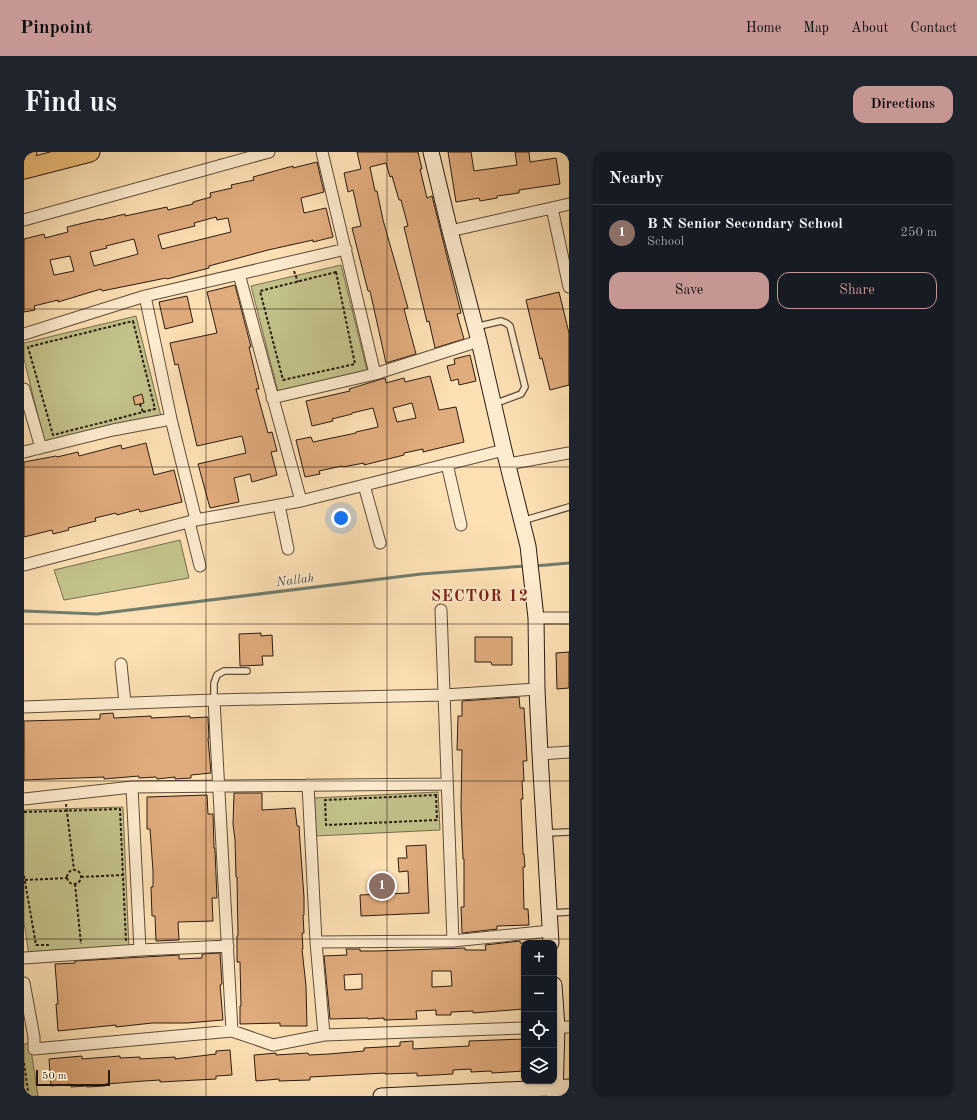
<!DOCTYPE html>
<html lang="en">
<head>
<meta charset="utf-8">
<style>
  :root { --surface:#171b24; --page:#20242c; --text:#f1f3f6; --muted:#9ea1a6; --line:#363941; --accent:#c59692 }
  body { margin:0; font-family:"Old Standard TT",serif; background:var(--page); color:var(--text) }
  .controls { position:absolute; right:12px; bottom:12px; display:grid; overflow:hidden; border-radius:8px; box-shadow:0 1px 3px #0004 }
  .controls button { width:36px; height:36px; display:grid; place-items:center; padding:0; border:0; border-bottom:1px solid var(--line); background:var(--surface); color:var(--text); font:20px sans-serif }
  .scale { position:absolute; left:12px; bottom:10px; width:74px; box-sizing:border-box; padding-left:4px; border:2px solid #2a1b11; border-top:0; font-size:11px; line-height:14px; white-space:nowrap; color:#2a1b11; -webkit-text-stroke:3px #feeccf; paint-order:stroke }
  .you { position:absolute; left:317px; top:366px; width:14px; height:14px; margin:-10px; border:3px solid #fff; border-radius:50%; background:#1a73e8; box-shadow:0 0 0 6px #1a73e833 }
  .badge { display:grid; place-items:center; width:26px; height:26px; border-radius:50%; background:var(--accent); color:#fff; font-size:13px; font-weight:700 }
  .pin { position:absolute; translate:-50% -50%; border:2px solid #fff; box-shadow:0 1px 4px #0006 }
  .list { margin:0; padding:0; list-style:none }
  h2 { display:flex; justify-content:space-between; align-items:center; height:52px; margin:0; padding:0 16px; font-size:17px }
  h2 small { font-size:13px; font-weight:400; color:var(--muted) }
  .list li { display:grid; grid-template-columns:26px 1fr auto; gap:12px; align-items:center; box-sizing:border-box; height:56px; padding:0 16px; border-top:1px solid var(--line) }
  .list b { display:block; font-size:15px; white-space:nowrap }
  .list p { margin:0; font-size:13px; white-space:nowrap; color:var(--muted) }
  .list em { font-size:13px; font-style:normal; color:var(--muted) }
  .actions { display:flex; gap:8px; padding:12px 16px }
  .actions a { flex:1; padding:9px 0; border:1px solid var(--accent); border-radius:12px; text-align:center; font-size:14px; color:var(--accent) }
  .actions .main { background:var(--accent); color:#111 }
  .icon { flex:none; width:22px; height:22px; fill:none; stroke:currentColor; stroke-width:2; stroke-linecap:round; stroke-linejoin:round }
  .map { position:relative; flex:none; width:545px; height:944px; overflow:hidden; border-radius:12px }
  header { display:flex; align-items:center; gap:24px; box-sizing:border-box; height:56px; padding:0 20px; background:var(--accent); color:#111 }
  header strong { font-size:19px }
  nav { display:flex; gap:22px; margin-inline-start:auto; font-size:14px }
  .intro { display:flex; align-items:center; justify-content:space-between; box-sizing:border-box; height:96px; padding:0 24px }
  h1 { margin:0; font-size:28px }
  .button { padding:10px 18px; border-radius:12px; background:var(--accent); color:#111; font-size:14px; font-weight:700 }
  main { display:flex; gap:24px; padding:0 24px }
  aside { flex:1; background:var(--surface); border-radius:12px; box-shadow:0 1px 3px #0004 }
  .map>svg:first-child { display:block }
  .green { fill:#c3c28b; stroke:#766e4e }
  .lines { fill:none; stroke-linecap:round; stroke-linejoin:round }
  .stream { stroke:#707d6d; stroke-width:3 }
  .building { fill:#e0ab7d; stroke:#2a1b11; fill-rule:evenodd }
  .lane-casing { stroke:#5f4c3a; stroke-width:8 }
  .street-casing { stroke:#5f4c3a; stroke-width:13 }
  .secondary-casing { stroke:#2a1b11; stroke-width:17 }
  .highway-casing { stroke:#2a1b11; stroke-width:21 }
  .path { stroke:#2a1b11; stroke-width:2; stroke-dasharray:3 2; stroke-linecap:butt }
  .lane { stroke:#feeccf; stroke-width:5.5 }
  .street { stroke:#feeccf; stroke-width:11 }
  .secondary { stroke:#feeccf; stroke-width:15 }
  .highway { stroke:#eec07a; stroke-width:19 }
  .grid { fill:none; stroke:#2a1b11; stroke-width:1; stroke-opacity:0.55 }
  .labels { text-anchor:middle; stroke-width:3; stroke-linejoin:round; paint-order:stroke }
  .water-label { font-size:13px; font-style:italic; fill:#535447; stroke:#feeccf }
  .district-label { font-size:16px; font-weight:bold; letter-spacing:1px; fill:#7a1f14; stroke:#feeccf }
</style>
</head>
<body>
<header>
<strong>Pinpoint</strong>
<nav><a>Home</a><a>Map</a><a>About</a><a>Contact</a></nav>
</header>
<div class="intro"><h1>Find us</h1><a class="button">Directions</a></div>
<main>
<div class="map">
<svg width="545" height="944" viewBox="0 0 545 944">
  <rect width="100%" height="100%" fill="#fde1b5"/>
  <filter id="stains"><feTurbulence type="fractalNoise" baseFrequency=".005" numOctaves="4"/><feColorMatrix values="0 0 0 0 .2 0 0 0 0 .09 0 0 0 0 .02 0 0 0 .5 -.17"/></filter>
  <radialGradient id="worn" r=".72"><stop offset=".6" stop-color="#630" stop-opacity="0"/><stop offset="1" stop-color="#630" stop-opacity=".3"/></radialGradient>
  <path class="green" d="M317 113 343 218 254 240 227 134Z
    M112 164 137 264 21 292 0 207V191Z
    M156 388 165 426 40 448 30 418Z
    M414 640 416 678 291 684 289 646Z
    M99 655 105 798 5 803 0 770V658Z
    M6 891 14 944H0V892Z"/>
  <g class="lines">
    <path class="stream" d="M511 414 545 411
      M0 459 73 462 397 422 501 414"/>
  </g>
  <path class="building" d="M333 0H394L398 17H396L403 46 408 44 437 161 433 162 440 187 411 196 405 169 403 170 380 75 384 74 377 48H375L368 24 366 25 362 11 346 15 351 39H353L359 68 384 156 380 157 392 202 362 211 346 139H344L328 76 337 74 329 38 324 40 320 21 337 17Z
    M424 0H447L450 19 493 13 491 0H505L506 10 532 6 536 32 495 38V41L473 44V46L456 49 455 46 432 50Z
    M293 10 300 40 277 46 280 61 302 56 309 85 289 90V88L244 98 185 114V116L143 127 142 126 78 139 77 137 34 150V148L10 154 11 158 0 160V87L20 82 21 86 44 80 43 75 76 67V68L101 62V64L143 55 144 58 169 52V50L187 45 186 41 208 36 207 33 230 28 229 25 269 14V16ZM192 65 193 68 204 66 207 80 138 97 134 83 171 74 170 71ZM110 87 114 102 70 114 66 100 83 96 82 94ZM46 104 50 119 30 123 26 108Z
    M211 133 227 195H225L235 237H232L244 281 248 280 253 299 247 300 253 323 228 330 226 322 210 326 215 350 186 356 174 312 222 301 218 284 173 294 154 212 151 213 146 191 193 181 183 140Z
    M535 140 545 181V233L526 238 518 206 516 207 502 148Z
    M163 144 169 170 141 177 135 150Z
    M446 203 452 229 435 233 434 227 427 229 423 214 431 212 430 207Z
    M406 224 415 258 432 255 440 290 399 300V297L380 301V303L340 313V311L319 315 318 314 295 319 296 322 281 325 272 288 287 285 289 290 332 281V280L354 275V274L349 256 328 261V262L308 267 309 269 288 274 282 249 326 239 325 237 361 226 362 231 380 226 381 230ZM388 251 392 266 373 270 369 256Z
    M118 242 120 251 111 253 109 245Z
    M122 291 130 323 150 318 158 350 116 360 115 357 93 363 92 361 71 366 72 369 44 376 45 378 29 382 28 378 0 385V310L32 304 33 305 54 300 55 304 97 293 98 297Z
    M237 481V484L248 483 249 504H238L239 513 216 514 215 482Z
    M451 485H488V513H468L467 510H451Z
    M545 500V536L533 537 532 501Z
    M495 545 496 556H500L503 609H499L500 629H498L499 647H497L499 702H500L501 715H499L500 757H504L505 773 473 774V777L438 781 437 755H440V707H439L437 654 438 598H433L434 564H438V549Z
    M89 561 90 566 127 564V566L166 564V566L184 565 185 586H184L187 621 167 623V626L151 627V625L133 627 132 625 115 626V624L80 627V625L0 628V569L76 567V562Z
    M210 641H238V658L271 656 273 674H275L276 690 280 745V763H279L280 781H278L279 797H278L282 834 283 874H256V871L216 872V854H217L216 810H213V784H214L213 725H212L211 688 209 672Z
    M183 643 184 662H189L190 696H191V699L193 746H188L189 769 154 770 155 788 132 789 131 764H128L127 735H129V719L126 677H123V645Z
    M402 693 405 761 337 764 336 743 385 741 384 719 375 720 374 706H383L382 694Z
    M496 789V791H500V857L449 861V859L427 860V863H412V858L392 859 393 867 360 868V866L344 867V866L306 867 300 804 323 803 322 797H336V799H353L441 796V798H462L461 793ZM408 819H427L428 834 408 835ZM338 822V837L321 838 320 823Z
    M196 801 198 832 196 833 199 868 163 871H128L92 875V873L34 879 32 852H34L31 812 51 811V809L155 803V807L178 806V802Z
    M500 887V919L468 921 467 919 447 920V917L429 918V922L393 924V921L361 922V921L286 925V928L255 929V927L232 929 230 903 252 901V903L284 901 285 903 305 902 340 899V896L376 894V890L389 889V897L445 894V889Z
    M206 898 208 923 192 924V927L136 930V928L120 929 81 932V934L63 935V934L47 935V932L27 934 25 907 58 904V907L96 904V906L116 905V907L151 905V907L192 902V899Z"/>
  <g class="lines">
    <g class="lane-casing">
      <path id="lane" d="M451 175 477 169 482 171 486 174 501 235 497 242 470 252
        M498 369 545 355
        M190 548V531L193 523 200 519H223
        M521 681 545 680
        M527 761 545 760"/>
    </g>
    <g class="street-casing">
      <path id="street" d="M298 0 351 222
        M528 56 545 135
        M0 68 245 0
        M426 79 545 52
        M215 122 277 349
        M121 144 147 267 172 368
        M0 182 121 144 322 97
        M0 237 17 296
        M248 246 351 222 455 189
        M0 300 89 278 147 267
        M423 312 437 373
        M484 312 545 301
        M340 333 356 391
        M255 353 264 397
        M165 370 176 414
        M0 413 172 368 277 349 480 298
        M417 458 429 789
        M512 466H545
        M97 512 101 551
        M190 548C195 659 203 769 208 879
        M0 555 190 548 420 543 513 537
        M516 602 545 600
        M284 633 292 790 300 883
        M108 635 116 798
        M0 647 108 635 423 632
        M292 790 429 789 526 779
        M0 806 116 798 204 794
        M0 831 10 885V897L208 879 249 893 300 883 500 876
        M530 875H545"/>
    </g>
    <g class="secondary-casing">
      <path id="secondary" d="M407 0 426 79 455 189 480 298 504 394 512 466 513 537 516 602 527 791
        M530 833 533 875 531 944
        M357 944 545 935"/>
    </g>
    <g class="highway-casing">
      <path id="highway" d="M0 1 3 0
        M0 17 66 0"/>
    </g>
    <path class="path" d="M270 119 274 130
      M312 120 331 212 259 228 236 139Z
      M109 169 131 257 29 283 4 195Z
      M116 252 119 260
      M412 643 413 668 302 673 301 648Z
      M42 652 50 718
      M0 660 96 657 102 790
      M43 725a7 7 0 1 1 14 0a7 7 0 1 1-14 0Z
      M0 724 12 793H25
      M57 725 99 723
      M1 728 43 726
      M51 732 57 792
      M0 911 4 939 0 940"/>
    <use href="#lane" class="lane"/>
    <use href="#street" class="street"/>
    <use href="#secondary" class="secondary"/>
    <use href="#highway" class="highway"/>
  </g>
  <path class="grid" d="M182 0V944M363 0V944M0 157H545M0 315H545M0 472H545M0 629H545M0 787H545"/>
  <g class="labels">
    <g class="water-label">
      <text transform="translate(271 427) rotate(-7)" y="5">Nallah</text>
    </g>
    <g class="district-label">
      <text x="456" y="449">SECTOR 12</text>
    </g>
  </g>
  <rect width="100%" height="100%" filter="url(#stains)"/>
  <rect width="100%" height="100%" fill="url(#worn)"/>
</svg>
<div class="controls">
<button>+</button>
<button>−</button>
<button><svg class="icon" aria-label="locate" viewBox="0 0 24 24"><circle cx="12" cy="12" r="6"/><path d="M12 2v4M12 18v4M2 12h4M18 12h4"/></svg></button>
<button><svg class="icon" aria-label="layers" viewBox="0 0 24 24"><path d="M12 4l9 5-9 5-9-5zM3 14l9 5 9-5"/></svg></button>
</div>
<div class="scale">50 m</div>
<div class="you"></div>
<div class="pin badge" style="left:358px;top:734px;background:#8d6e63">1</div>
</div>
<aside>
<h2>Nearby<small></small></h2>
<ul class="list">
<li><span class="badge" style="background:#8d6e63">1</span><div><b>B N Senior Secondary School</b><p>School</p></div><em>250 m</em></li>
</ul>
<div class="actions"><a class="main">Save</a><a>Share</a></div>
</aside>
</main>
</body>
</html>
